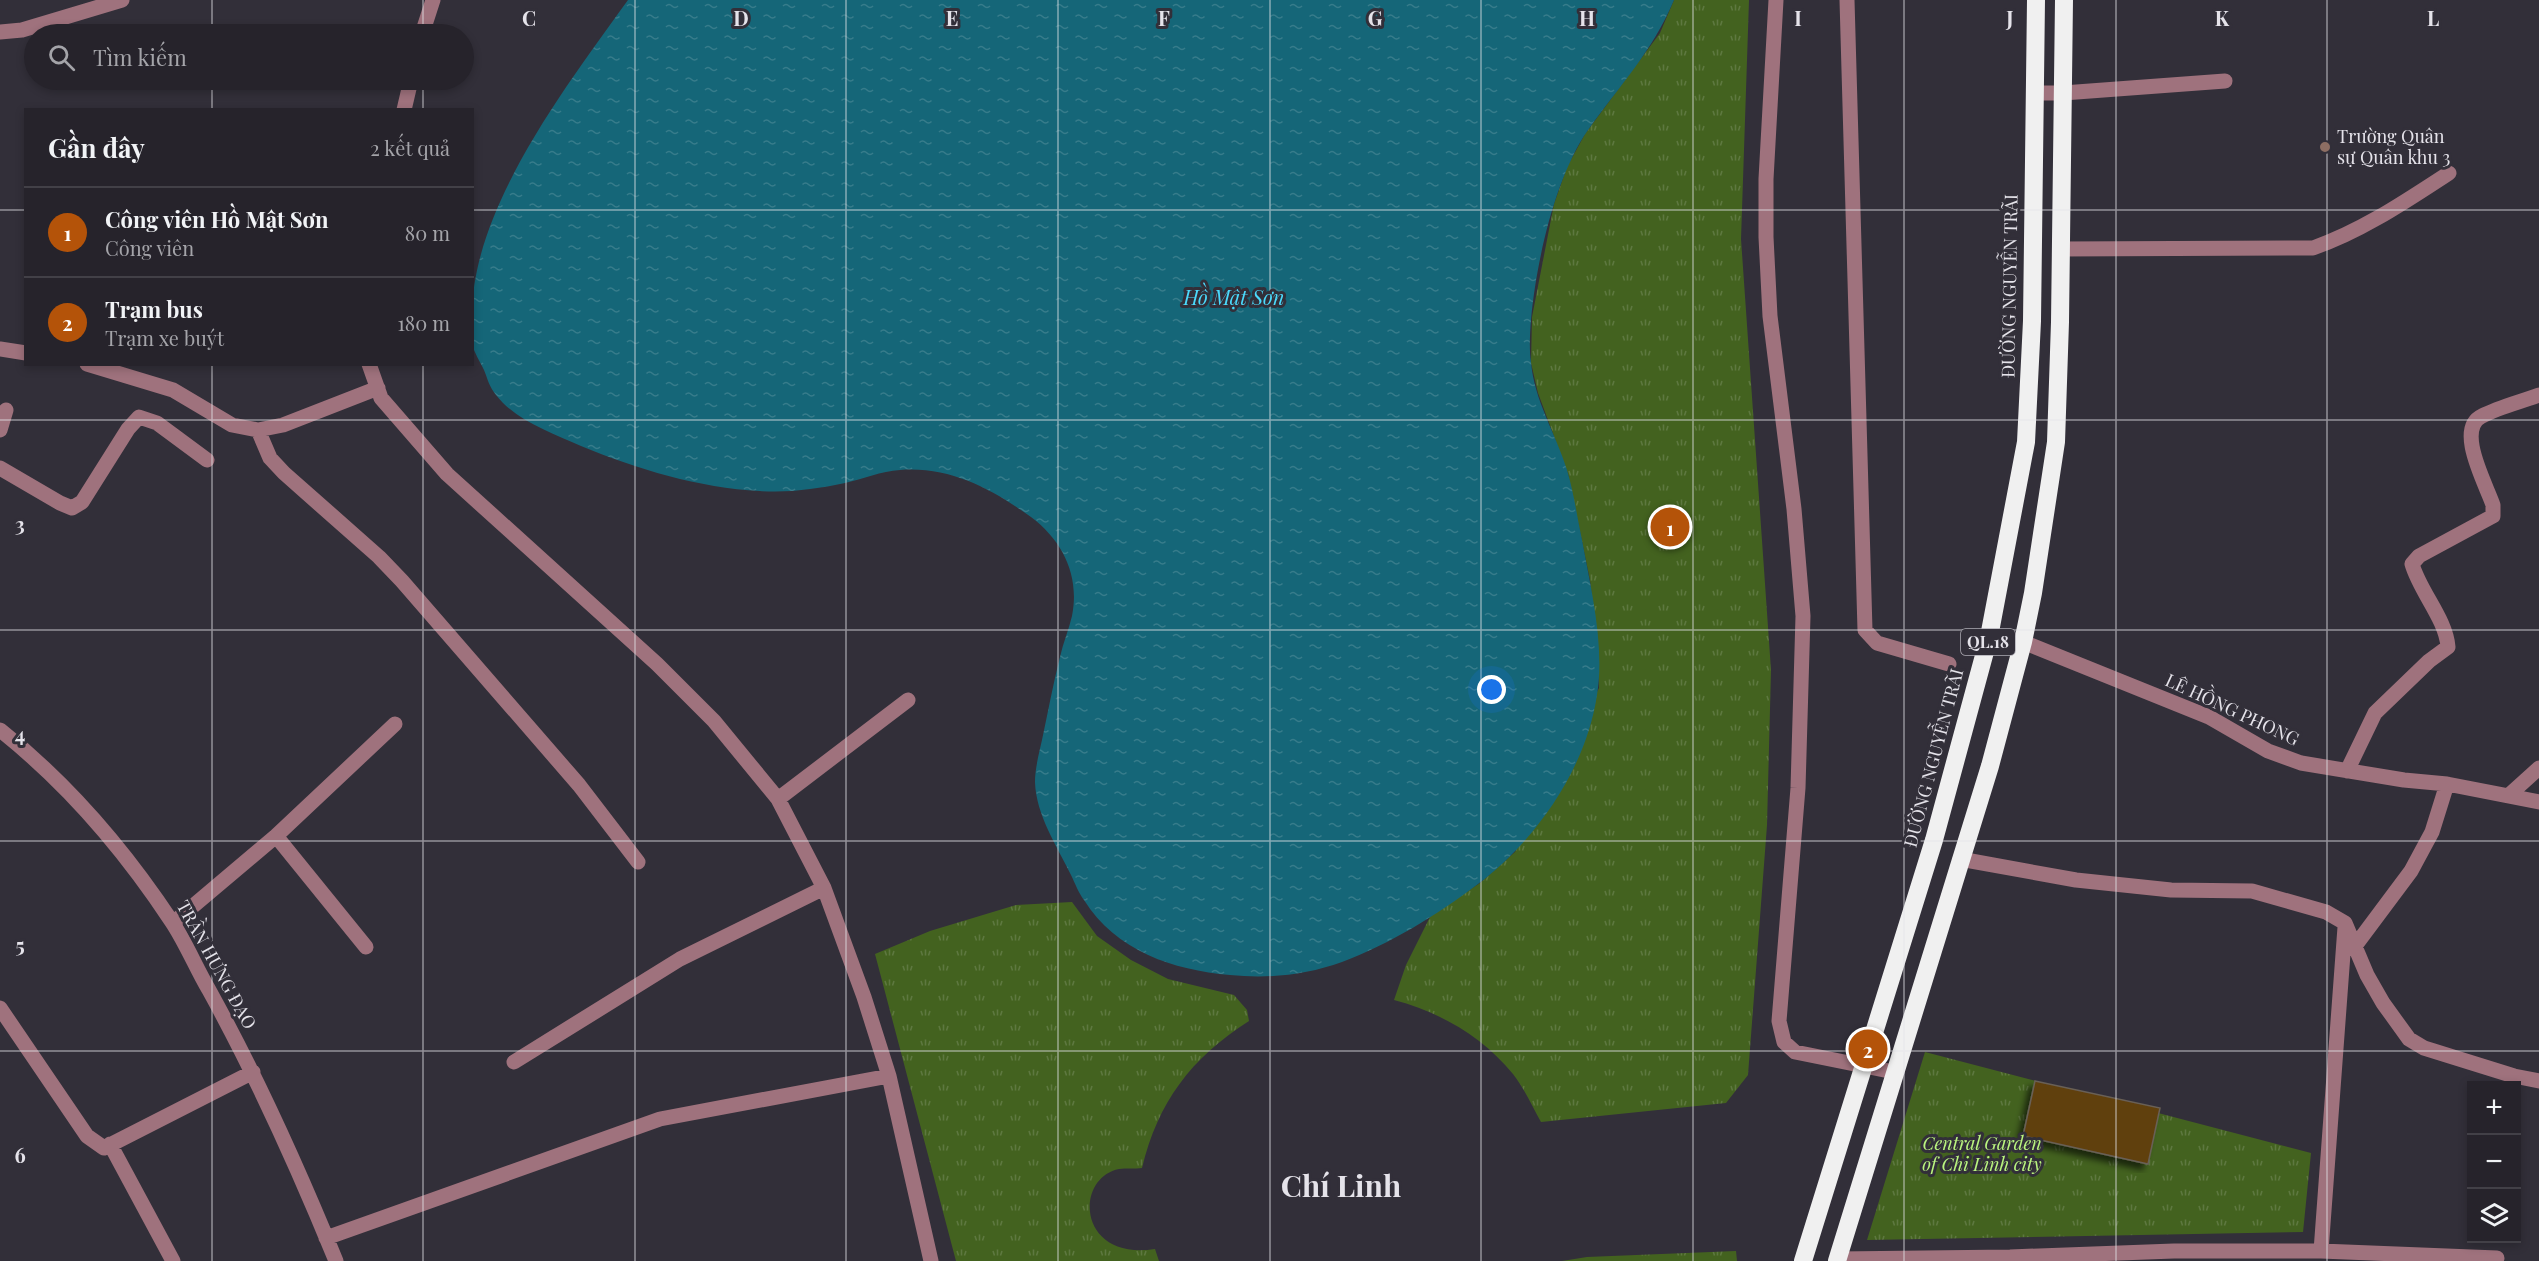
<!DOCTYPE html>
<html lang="vi">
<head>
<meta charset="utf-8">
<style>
  :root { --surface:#26232b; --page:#2e2b33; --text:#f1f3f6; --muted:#a4a4a9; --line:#424047; --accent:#b45309 }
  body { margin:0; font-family:"Playfair Display",serif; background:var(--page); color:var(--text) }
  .controls { position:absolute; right:18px; bottom:18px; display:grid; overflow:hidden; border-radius:0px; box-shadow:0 3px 9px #0003 }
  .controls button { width:54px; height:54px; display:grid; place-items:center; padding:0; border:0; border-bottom:2px solid var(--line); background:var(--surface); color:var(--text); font:30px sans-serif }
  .you { position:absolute; left:1492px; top:690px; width:21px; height:21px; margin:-15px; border:4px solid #fff; border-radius:50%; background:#1a73e8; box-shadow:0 0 0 9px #1a73e833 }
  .badge { display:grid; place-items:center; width:39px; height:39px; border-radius:50%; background:var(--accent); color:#fff; font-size:20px; font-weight:700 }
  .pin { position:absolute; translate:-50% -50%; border:3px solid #fff; box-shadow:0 2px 6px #0006 }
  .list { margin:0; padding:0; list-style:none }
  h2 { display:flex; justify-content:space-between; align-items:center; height:78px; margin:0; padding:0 24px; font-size:26px }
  h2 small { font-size:20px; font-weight:400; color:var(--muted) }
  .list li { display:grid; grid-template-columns:39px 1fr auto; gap:18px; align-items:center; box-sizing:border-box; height:90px; padding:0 24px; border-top:2px solid var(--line) }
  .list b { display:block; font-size:22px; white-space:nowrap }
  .list p { margin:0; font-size:20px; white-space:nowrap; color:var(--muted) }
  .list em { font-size:20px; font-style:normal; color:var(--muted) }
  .icon { flex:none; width:33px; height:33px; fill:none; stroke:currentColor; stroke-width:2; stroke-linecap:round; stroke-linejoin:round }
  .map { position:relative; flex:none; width:2539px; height:1261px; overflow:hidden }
  .search { position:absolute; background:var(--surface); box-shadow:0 3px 9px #0003; left:24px; top:24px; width:450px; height:66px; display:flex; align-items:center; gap:15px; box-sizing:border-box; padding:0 21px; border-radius:33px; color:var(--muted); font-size:22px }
  .panel { position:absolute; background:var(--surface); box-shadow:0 3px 9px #0003; left:24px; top:108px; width:450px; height:258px; border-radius:0px }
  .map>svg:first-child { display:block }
  .park { fill:url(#park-tufts) }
  .water { fill:url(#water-ripples) }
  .building { fill:#613f0e; stroke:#696056; stroke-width:1.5; filter:url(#shadow) }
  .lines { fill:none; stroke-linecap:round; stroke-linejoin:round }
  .minor { stroke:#9f727d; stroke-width:15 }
  .highway { stroke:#f0f0f0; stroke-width:18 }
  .grid { fill:none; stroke:#e5e3ea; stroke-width:1.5; stroke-opacity:0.55 }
  .education-dot { fill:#8d6e63; stroke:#322f39; stroke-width:2 }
  .labels { text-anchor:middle; stroke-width:6; stroke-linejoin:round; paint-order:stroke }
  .shield { fill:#322f39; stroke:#afadb5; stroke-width:1.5 }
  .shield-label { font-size:16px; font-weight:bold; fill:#e5e3ea }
  .poi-label { font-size:18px; fill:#e5e3ea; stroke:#322f39; text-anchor:start }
  .street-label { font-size:18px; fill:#e5e3ea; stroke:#322f39 }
  .park-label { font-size:18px; font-style:italic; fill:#baf57f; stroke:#322f39 }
  .water-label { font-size:20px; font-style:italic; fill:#4bdafc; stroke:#322f39 }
  .town-label { font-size:30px; font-weight:bold; fill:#e5e3ea; stroke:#322f39 }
  .grid-label { font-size:20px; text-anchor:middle; font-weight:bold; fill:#e5e3ea; stroke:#322f39; stroke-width:6; stroke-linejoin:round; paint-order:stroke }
</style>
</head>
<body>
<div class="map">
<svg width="2539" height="1261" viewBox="0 0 2539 1261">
  <defs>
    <pattern id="park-tufts" width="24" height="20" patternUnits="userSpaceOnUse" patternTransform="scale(1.5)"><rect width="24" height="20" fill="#43621f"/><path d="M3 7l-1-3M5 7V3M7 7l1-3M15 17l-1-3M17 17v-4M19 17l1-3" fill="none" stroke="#5e7840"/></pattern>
    <pattern id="water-ripples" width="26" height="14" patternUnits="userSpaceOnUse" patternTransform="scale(1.5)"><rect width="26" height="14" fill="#156678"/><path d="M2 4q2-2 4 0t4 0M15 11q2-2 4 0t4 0" fill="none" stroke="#377c8b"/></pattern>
    <filter id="shadow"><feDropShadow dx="-5.5" dy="5.5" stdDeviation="3" flood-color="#0009"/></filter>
  </defs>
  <rect width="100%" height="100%" fill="#322f39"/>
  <path class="park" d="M1674 0H1749L1741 239 1771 670 1767 825 1748 1075 1726 1103 1541 1122C1532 1106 1524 1088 1513 1074 1483 1037 1440 1012 1394 1000L1406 965 1431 915 1480 883 1515 852 1599 688 1597 641 1590 580 1568 474 1538 393 1531 363 1532 317 1554 204 1567 167 1585 134 1660 33Z
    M1072 902 1097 936 1131 960 1168 979 1234 995 1247 1010 1249 1021C1191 1058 1158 1102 1142 1168 1135 1169 1126 1168 1119 1169 1074 1178 1077 1261 1155 1249L1159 1261H956L875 954 930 931 1016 905Z
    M1925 1052 2311 1153 2303 1232 1867 1240Z
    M1736 1251 1737 1261H1562L1587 1257Z"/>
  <path class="water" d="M628 0H1674C1652 52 1620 85 1588 130 1555 177 1536 263 1531 320 1530 333 1529 349 1531 362 1534 400 1556 434 1567 470 1574 493 1577 517 1582 540 1591 589 1605 646 1597 695 1586 769 1536 840 1478 884 1437 915 1390 944 1342 962 1306 975 1268 979 1230 975 1173 970 1116 951 1084 900 1078 892 1075 883 1071 875 1057 846 1036 815 1035 782 1035 769 1039 753 1042 740 1048 712 1053 684 1060 657 1063 643 1069 629 1072 616 1080 576 1063 541 1031 517 992 489 950 466 900 470 881 471 863 479 845 483 817 489 788 493 760 491 699 488 637 469 581 446 552 433 516 421 496 395 489 386 488 380 484 370 480 361 474 353 472 343 471 334 472 324 472 315 472 208 567 85 628 0Z"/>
  <path class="building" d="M2035 1081 2160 1108 2148 1164 2023 1136Z"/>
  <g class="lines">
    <path class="minor" d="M1776 0 1766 179V237L1770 316 1794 509 1803 616 1798 788 1779 1021 1784 1042 1795 1052 1894 1072
      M1847 0 1865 630 1877 643 1949 664
      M0 32 22 30 122 0
      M422 34 433 0
      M2035 93H2063L2225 81
      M404 110 411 80
      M2061 249 2313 248C2362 231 2406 201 2449 173
      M0 349 26 353
      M87 364 173 390 232 425 258 430 283 425 378 388
      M369 364 381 398 447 474 657 664 714 721 778 799 824 888 864 997 889 1076 931 1261
      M0 430 6 410
      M258 430 270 458 284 473 379 557 402 581 579 785 638 862
      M0 468 60 503 72 508 82 502 128 429 139 417 157 423 207 460
      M1989 637 2023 642 2209 717 2268 751 2301 763 2404 780 2447 784 2539 802
      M0 730C67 783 125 851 172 922 186 943 196 968 209 990 257 1077 298 1168 336 1261
      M2347 771 2375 713 2429 661 2448 647C2446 619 2420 592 2412 564L2419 556 2493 516V505C2486 484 2455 429 2482 416 2499 407 2520 402 2539 395
      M2508 796 2539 768
      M778 799 908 700
      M276 836 366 947
      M1960 859 2076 880 2171 890 2252 891 2326 912 2345 923 2367 975 2383 1003 2409 1039 2424 1048 2514 1076 2539 1081
      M173 923 276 836 395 724
      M2355 946 2411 871 2432 832 2447 784
      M0 1008 87 1136 104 1148 253 1072
      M514 1062 680 959 824 888
      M110 1144 173 1261
      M326 1238 660 1119 889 1076
      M2321 1251 2345 927
      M1838 1259 2010 1257 2174 1251H2321L2497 1258"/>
    <path class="highway" d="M1803 1261 1934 840 1989 637 2026 442 2032 321 2036 0
      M1837 1261 1990 766 2023 642 2033 593 2056 442 2060 322 2064 0"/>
  </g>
  <path class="grid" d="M212 0V34M423 0V34M635 0V1261M846 0V1261M1058 0V1261M1270 0V1261M1481 0V1261M1693 0V1261M1904 0V1261M2116 0V1261M2327 0V1261M212 80V110M423 80V110M0 210H26M472 210H2539M212 364V1261M423 364V1261M0 420H2539M0 630H2539M0 841H2539M0 1051H2539"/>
  <circle class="education-dot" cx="2325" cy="147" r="6"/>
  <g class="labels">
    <rect class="shield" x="1961" y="629" width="54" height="26" rx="4.5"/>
    <g class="shield-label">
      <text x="1988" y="648">QL.18</text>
    </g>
    <g class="poi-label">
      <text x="2337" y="143">Trường Quân<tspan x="2337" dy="21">sự Quân khu 3</tspan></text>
    </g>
    <g class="street-label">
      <text transform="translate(2010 286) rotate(-89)" y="6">ĐƯỜNG NGUYỄN TRÃI</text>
      <text transform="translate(2232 710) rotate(25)" y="6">LÊ HỒNG PHONG</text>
      <text transform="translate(1934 758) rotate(-75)" y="6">ĐƯỜNG NGUYỄN TRÃI</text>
      <text transform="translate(216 965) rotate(61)" y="6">TRẦN HƯNG ĐẠO</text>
    </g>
    <g class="park-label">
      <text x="1982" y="1150">Central Garden<tspan x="1982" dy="21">of Chi Linh city</tspan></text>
    </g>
    <g class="water-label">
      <text x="1234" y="305">Hồ Mật Sơn</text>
    </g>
    <g class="town-label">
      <text x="1341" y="1197">Chí Linh</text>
    </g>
  </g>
  <g class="grid-label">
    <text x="529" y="26">C</text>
    <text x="741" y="26">D</text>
    <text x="952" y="26">E</text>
    <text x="1164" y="26">F</text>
    <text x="1375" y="26">G</text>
    <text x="1587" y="26">H</text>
    <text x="1798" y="26">I</text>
    <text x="2010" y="26">J</text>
    <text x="2222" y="26">K</text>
    <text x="2433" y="26">L</text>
    <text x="20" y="532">3</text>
    <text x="20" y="742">4</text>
    <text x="20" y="953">5</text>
    <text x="20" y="1163">6</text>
  </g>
</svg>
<div class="controls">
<button>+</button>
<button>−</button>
<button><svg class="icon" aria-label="layers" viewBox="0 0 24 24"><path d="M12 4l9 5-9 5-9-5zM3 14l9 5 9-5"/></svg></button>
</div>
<div class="you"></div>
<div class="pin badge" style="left:1670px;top:527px">1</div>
<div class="pin badge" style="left:1868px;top:1049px">2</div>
<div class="search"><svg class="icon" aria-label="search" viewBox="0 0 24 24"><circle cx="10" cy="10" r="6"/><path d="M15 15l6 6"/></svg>Tìm kiếm</div>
<section class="panel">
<h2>Gần đây<small>2 kết quả</small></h2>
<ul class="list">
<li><span class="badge">1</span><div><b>Công viên Hồ Mật Sơn</b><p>Công viên</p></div><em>80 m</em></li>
<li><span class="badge">2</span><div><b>Trạm bus</b><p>Trạm xe buýt</p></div><em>180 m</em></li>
</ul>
</section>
</div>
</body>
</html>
